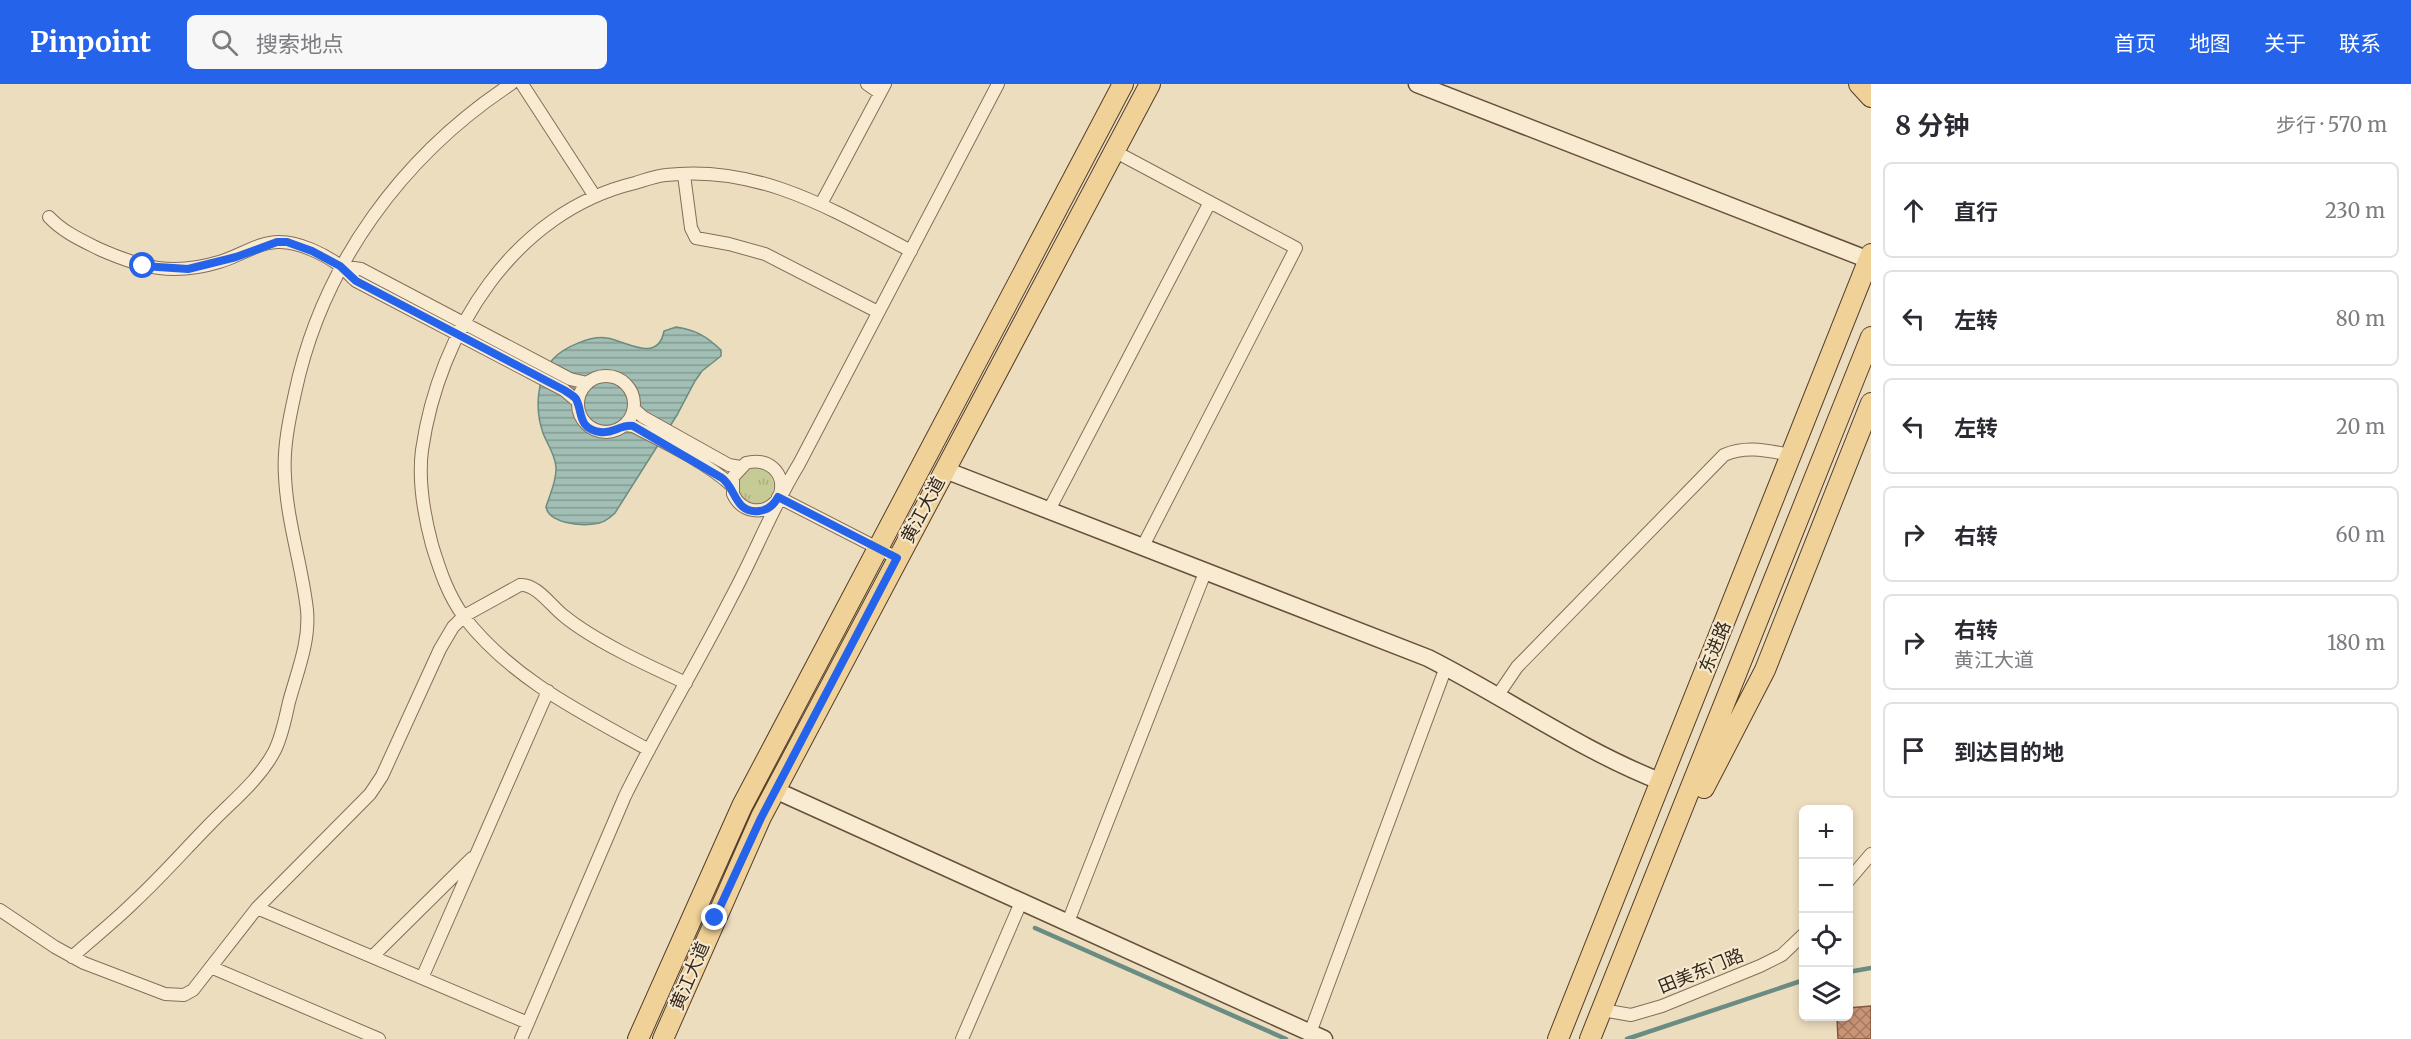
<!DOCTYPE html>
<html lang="zh">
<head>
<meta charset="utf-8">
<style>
  :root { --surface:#fff; --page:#f7f7f7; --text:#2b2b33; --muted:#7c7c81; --line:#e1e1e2; --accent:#2563eb }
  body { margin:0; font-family:Merriweather,"Noto Sans SC",serif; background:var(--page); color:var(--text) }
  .controls { position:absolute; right:18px; bottom:18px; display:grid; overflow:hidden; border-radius:9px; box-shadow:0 3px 9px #0003 }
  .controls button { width:54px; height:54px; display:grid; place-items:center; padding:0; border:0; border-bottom:2px solid var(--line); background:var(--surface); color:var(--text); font:30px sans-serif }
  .stop { position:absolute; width:18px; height:18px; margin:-14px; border:4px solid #2563eb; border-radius:50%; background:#fff }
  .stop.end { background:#2563eb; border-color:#fff; box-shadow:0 2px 6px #0008 }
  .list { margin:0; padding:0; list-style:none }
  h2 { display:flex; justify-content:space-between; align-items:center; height:78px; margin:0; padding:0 24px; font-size:26px }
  h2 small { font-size:20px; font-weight:400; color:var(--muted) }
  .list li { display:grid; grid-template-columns:39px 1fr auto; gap:18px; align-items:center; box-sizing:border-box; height:96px; margin:0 12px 12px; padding:0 12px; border:2px solid var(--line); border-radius:9px }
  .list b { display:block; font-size:22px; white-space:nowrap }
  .list p { margin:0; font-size:20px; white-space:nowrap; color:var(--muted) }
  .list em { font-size:20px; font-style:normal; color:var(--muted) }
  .icon { flex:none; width:33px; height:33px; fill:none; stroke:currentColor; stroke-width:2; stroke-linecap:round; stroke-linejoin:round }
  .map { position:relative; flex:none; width:1871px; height:955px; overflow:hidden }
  header { display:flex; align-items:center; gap:36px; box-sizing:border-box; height:84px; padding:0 30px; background:var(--accent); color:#fff }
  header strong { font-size:28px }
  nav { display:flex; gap:33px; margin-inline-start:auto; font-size:21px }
  .search { width:420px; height:54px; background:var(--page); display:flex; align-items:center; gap:15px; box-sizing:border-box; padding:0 21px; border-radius:9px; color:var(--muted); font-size:22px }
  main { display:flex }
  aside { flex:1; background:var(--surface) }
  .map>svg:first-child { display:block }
  .grass { fill:url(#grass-tufts) }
  .water { fill:url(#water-rules); stroke:#6a8c82; stroke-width:1.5 }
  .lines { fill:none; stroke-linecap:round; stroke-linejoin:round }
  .stream { stroke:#6a8c82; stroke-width:4.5 }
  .building { fill:url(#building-cross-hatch); stroke:#83573e; stroke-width:1.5 }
  .street-casing { stroke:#856e58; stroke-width:14 }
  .secondary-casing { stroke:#664f3b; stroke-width:19 }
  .primary-casing { stroke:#523d2c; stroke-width:22 }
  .street { stroke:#f8ebd2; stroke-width:12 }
  .secondary { stroke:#f8ebd2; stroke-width:16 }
  .primary { stroke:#f0d197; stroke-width:20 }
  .route { stroke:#2563eb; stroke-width:8 }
  .labels { text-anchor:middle; stroke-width:4.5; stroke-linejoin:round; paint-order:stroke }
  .street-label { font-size:18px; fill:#35271c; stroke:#f4e8cf }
</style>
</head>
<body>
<header>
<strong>Pinpoint</strong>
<div class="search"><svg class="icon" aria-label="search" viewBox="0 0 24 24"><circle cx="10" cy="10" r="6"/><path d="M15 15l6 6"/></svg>搜索地点</div>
<nav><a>首页</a><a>地图</a><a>关于</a><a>联系</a></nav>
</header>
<main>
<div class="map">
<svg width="1871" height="955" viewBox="0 0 1871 955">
  <defs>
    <pattern id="grass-tufts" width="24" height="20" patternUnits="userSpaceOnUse" patternTransform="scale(1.5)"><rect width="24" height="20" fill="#c6ca94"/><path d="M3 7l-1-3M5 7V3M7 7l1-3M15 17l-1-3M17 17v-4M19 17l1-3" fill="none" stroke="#abae7f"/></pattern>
    <pattern id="water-rules" width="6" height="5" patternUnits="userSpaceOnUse" patternTransform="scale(1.5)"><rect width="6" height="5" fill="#a2bfb5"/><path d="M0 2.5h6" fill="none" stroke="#859b92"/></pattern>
    <pattern id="building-cross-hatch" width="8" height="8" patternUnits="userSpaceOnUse" patternTransform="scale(1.5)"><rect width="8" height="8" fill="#ca9576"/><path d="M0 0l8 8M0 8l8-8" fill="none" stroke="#a57a60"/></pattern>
  </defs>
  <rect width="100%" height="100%" fill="#edddbf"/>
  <path class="grass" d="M738 402a18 18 0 1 1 36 0a18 18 0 1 1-36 0Z"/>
  <path class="water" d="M676 243C696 246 706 252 721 266V272L702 287 695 297 677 331 615 429C609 435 602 440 593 440 579 442 549 439 546 423 550 410 557 396 556 383 555 370 547 360 543 349 535 326 536 294 553 275 564 263 592 251 607 254 626 257 658 280 664 247Z"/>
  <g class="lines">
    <path class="stream" d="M1035 844 1286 955
      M1848 888 1871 884
      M1627 955 1804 896"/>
  </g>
  <path class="building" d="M1871 922V955H1838L1837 933H1848V924Z"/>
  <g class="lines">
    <g class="street-casing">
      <path id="street" d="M522 0 594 111
        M867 0 880 9
        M1114 67 1296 164 1143 462
        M684 91 691 144 696 154 729 160 765 170 878 228
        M821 120 885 0
        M49 133C63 148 81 156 99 165 142 184 173 192 219 178 238 173 260 157 280 158 299 158 324 170 339 181 345 185 350 192 356 197L564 306 577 317
        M340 182 361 185 570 295 587 299
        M578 320a28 28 0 1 1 56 0a28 28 0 1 1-56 0Z
        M634 325 643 333 729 381 740 383
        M625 341 633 342C662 357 708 379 732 402
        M778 413 897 474
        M777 416C764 432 742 429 733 410V393L746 379C767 373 786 388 780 410
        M1049 426 1210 118
        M1498 611 1517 583 1724 371C1747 361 1768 367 1791 371
        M649 666C582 629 512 595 464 533 448 511 440 487 432 461 424 431 418 397 422 366 439 248 514 128 635 99 645 96 655 92 666 91 758 80 833 126 911 167
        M1848 797 1871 770
        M257 824 528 939
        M0 826 55 863 84 879 165 910 184 911 193 906 257 824 370 710 382 692 440 565 453 543 464 532 520 501C536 499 552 523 564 532 596 558 649 582 686 599
        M1068 838 1206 486
        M373 872 472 774
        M72 873C93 854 115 837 135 817 163 791 188 762 215 735 236 714 260 694 274 668 282 653 285 635 289 618 297 588 310 558 307 526 302 481 287 438 285 392 283 365 289 336 295 309 322 181 402 72 511 0
        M213 884 379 955
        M422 894 548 607
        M1602 926 1631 931 1662 922 1760 882 1782 871 1804 850
        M1310 949 1446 583
        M521 955 625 712C658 645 697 581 731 514 755 470 773 422 799 380L998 0
        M962 955 1022 816"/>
    </g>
    <g class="secondary-casing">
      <path id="secondary" d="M1417 0 1869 176
        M945 386 1428 574C1507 614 1580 666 1662 698
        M775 706 1324 955"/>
    </g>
    <g class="primary-casing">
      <path id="primary" d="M1859 0 1871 13
        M1704 704 1765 586 1871 319
        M638 955 742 722 1123 0
        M663 955 761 733 1150 0
        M1558 955 1871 170
        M1590 955 1871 253"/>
    </g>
    <use href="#street" class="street"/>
    <use href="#secondary" class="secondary"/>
    <use href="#primary" class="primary"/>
  </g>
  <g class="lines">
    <path class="route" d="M143 182 188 185 236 173 277 158H287L312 167 340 182 356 197 564 306C568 309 573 311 576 315 583 328 577 344 600 348 613 350 621 340 633 342L722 394C736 404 735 430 759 427 768 426 774 421 778 413L897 474 761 734 715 834"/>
  </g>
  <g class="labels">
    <g class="street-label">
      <text transform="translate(923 426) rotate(-62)" y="6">黄江大道</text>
      <text transform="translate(1715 563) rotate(-68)" y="6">东进路</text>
      <text transform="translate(1701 887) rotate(-22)" y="6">田美东门路</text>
      <text transform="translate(690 892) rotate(-67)" y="6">黄江大道</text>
    </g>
  </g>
</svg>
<div class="controls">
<button>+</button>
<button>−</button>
<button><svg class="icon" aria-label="locate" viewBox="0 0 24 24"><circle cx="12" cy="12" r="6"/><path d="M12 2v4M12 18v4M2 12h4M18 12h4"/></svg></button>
<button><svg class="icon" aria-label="layers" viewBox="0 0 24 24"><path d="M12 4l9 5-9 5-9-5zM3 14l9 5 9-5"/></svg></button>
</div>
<div class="stop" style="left:143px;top:182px"></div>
<div class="stop end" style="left:715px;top:834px"></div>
</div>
<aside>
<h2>8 分钟<small>步行 · 570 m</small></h2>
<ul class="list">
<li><svg class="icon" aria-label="ahead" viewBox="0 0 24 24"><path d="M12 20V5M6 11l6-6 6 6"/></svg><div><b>直行</b></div><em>230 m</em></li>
<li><svg class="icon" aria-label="left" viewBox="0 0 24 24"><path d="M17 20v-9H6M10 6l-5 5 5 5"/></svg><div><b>左转</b></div><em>80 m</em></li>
<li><svg class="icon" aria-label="left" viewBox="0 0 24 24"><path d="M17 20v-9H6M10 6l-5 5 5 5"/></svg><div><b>左转</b></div><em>20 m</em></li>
<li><svg class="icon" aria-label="right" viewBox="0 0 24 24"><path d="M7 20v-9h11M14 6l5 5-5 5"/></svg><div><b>右转</b></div><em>60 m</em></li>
<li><svg class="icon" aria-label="right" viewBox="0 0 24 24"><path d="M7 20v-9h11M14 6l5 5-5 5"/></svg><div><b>右转</b><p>黄江大道</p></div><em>180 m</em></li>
<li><svg class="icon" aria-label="arrive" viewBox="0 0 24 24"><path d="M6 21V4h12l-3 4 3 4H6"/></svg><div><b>到达目的地</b></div></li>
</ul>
</aside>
</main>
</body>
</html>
